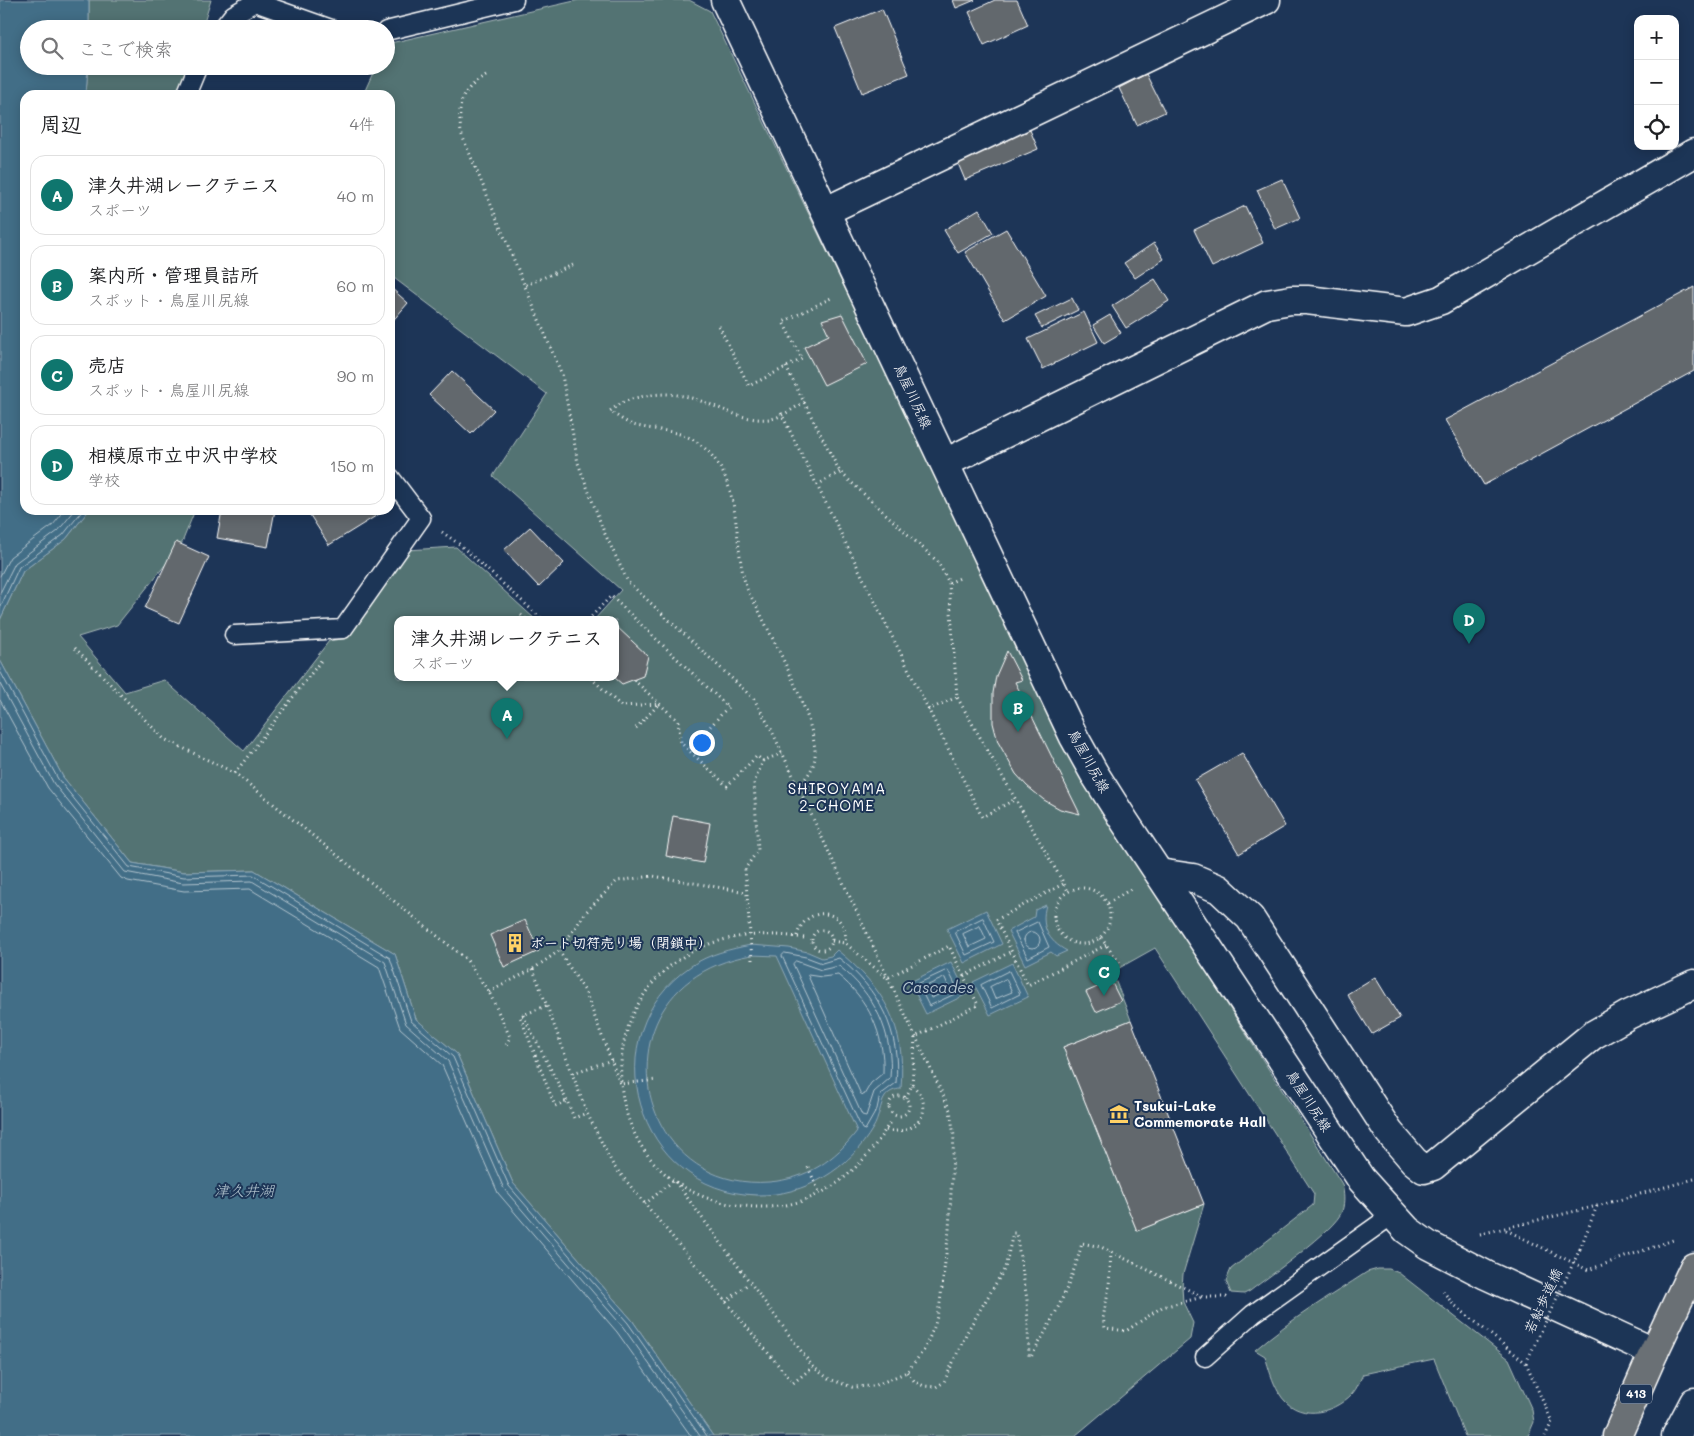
<!DOCTYPE html>
<html lang="ja">
<head>
<meta charset="utf-8">
<style>
  :root { --surface:#fff; --page:#f6f6f6; --text:#202124; --muted:#757577; --line:#e0e0e0; --accent:#0f766e }
  body { margin:0; font-family:Mali,"Klee One",sans-serif; background:var(--page); color:var(--text) }
  .controls { position:absolute; right:15px; top:15px; display:grid; overflow:hidden; border-radius:10px; box-shadow:0 2px 12px #0003 }
  .controls button { width:45px; height:45px; display:grid; place-items:center; padding:0; border:0; border-bottom:1px solid var(--line); background:var(--surface); color:var(--text); font:25px sans-serif }
  .you { position:absolute; left:701px; top:742px; width:18px; height:18px; margin:-12px; border:4px solid #fff; border-radius:50%; background:#1a73e8; box-shadow:0 0 0 8px #1a73e833 }
  .badge { display:grid; place-items:center; width:32px; height:32px; border-radius:50%; background:var(--accent); color:#fff; font-size:16px; font-weight:700 }
  .pin { position:absolute; translate:-50% -41px; filter:drop-shadow(0 1px 2px #0008) }
  .pin::after { content:''; position:absolute; top:26px; width:18px; height:15px; background:inherit; clip-path:polygon(0 0,100% 0,50% 100%) }
  .popup { position:absolute; left:394px; top:616px; width:225px; height:65px; box-sizing:border-box; display:grid; place-content:center; border-radius:10px; background:var(--surface); filter:drop-shadow(0 1px 4px #0005); font-size:16px; white-space:nowrap; color:var(--muted) }
  .popup b { font-size:19px; color:var(--text) }
  .popup::after { content:''; position:absolute; left:50%; top:100%; margin-left:-10px; border:10px solid transparent; border-top-color:var(--surface) }
  .list { margin:0; padding:0; list-style:none }
  h2 { display:flex; justify-content:space-between; align-items:center; height:65px; margin:0; padding:0 20px; font-size:21px }
  h2 small { font-size:16px; font-weight:400; color:var(--muted) }
  .list li { display:grid; grid-template-columns:32px 1fr auto; gap:15px; align-items:center; box-sizing:border-box; height:80px; margin:0 10px 10px; padding:0 10px; border:1px solid var(--line); border-radius:15px }
  .list b { display:block; font-size:19px; white-space:nowrap }
  .list p { margin:0; font-size:16px; white-space:nowrap; color:var(--muted) }
  .list em { font-size:16px; font-style:normal; color:var(--muted) }
  .icon { flex:none; width:28px; height:28px; fill:none; stroke:currentColor; stroke-width:2; stroke-linecap:round; stroke-linejoin:round }
  .map { position:relative; flex:none; width:1694px; height:1436px; overflow:hidden }
  .search { position:absolute; background:var(--surface); box-shadow:0 2px 12px #0003; left:20px; top:20px; width:375px; height:55px; display:flex; align-items:center; gap:12px; box-sizing:border-box; padding:0 18px; border-radius:28px; color:var(--muted); font-size:19px }
  .panel { position:absolute; background:var(--surface); box-shadow:0 2px 12px #0003; left:20px; top:90px; width:375px; height:425px; border-radius:15px }
  .map>svg:first-child { display:block }
  .green { fill:#537373; stroke:#a9b9b9 }
  .water { fill:#426e87; stroke:#8ea8b7; fill-rule:evenodd }
  .lines { fill:none; stroke-linecap:round; stroke-linejoin:round }
  .shore { stroke:#b3c5cf; stroke-width:1 }
  .building { fill:#62686d; stroke:#fff }
  .service-casing { stroke:#fff; stroke-width:21 }
  .minor-casing { stroke:#fff; stroke-width:31 }
  .secondary-casing { stroke:#fff; stroke-width:31 }
  .trunk-casing { stroke:#fff; stroke-width:31 }
  .path { stroke:#fff; stroke-width:3; stroke-dasharray:1 4; stroke-linecap:butt }
  .service { stroke:#1d3557; stroke-width:18 }
  .minor { stroke:#1d3557; stroke-width:28 }
  .secondary { stroke:#1d3557; stroke-width:28 }
  .trunk { stroke:#6b7074; stroke-width:28 }
  .path-bridge { stroke:#fff; stroke-width:3; stroke-dasharray:1 4; stroke-linecap:butt }
  .labels { text-anchor:middle; stroke-width:4; stroke-linejoin:round; paint-order:stroke }
  .shield { fill:#1d3557; stroke:#bbc2cd; stroke-width:1 }
  .shield-label { font-size:12px; font-weight:bold; fill:#fff }
  .street-label { font-size:14px; fill:#fff; stroke:#1d3557 }
  .poi-label { font-size:14px; font-weight:bold; fill:#fff; stroke:#1d3557; text-anchor:start }
  .neighbourhood-label { font-size:15px; letter-spacing:1px; fill:#fff; stroke:#1d3557 }
  .water-label { font-size:15px; font-style:italic; fill:#b3c5cf; stroke:#1d3557 }
</style>
</head>
<body>
<div class="map">
<svg width="1694" height="1436" viewBox="0 0 1694 1436">
  <rect width="100%" height="100%" fill="#1d3557"/>
  <filter id="ink" filterUnits="userSpaceOnUse"><feTurbulence type="fractalNoise" baseFrequency=".02" numOctaves="2"/><feDisplacementMap in="SourceGraphic" scale="10" xChannelSelector="R" yChannelSelector="G"/><feConvolveMatrix kernelMatrix="1 2 1 2 8 2 1 2 1" color-interpolation-filters="sRGB"/></filter>
  <g filter="url(#ink)">
    <path class="green" d="M89 0H211L202 29H89Z
      M579 0H689L710 11 852 303 858 310 1170 915 1342 1184C1344 1193 1345 1203 1342 1211 1336 1230 1269 1276 1250 1291L1244 1294 1231 1293 1226 1281 1231 1269 1313 1205 1314 1194 1155 948 1112 972 1131 1020 1063 1047 1137 1231 1204 1204 1183 1274 1182 1287 1183 1302 1193 1323 1190 1339 1075 1436H713L632 1320 513 1183 457 1054 416 1019 395 954 254 870 184 872 132 863 63 777 0 660V620L23 571 66 539 89 510H195L181 545 117 625 78 637 125 692 164 680 244 751 329 641 346 638 407 550 456 547 536 620H398V678H616V620H594L621 590 493 476 547 394 390 275V95H363L376 66H386V44Z
      M88 66H189L180 95H86Z
      M1378 1269H1389L1399 1273 1509 1359 1532 1410 1534 1422 1528 1436H1465L1434 1359 1363 1374C1360 1380 1357 1389 1352 1394 1332 1415 1296 1422 1279 1393 1272 1381 1269 1369 1265 1356L1255 1350C1289 1320 1329 1297 1367 1272Z"/>
    <path class="water" d="M0 0H89V29H29V66H88L86 95H25V510H89L66 539 23 571 0 620Z
      M0 660 63 777 132 863 184 872 254 870 395 954 416 1019 457 1054 513 1183 632 1320 713 1436H0Z
      M1046 905C1040 926 1048 941 1067 951L1056 956 1051 952 1025 965 1008 931 1034 917 1035 910Z
      M986 910 1002 944 964 963 947 929Z
      M751 945 789 948 808 952 822 958 831 956 837 950C886 990 906 1026 901 1089 895 1089 888 1092 885 1097 880 1104 879 1119 873 1128 849 1169 805 1196 757 1195 636 1192 590 1034 691 966 709 954 730 949 751 945ZM752 955 777 956 857 1131C835 1160 807 1179 769 1182 628 1193 593 981 752 955Z
      M951 962 967 994 926 1014 910 982Z
      M1012 963 1028 997 990 1015 973 982Z"/>
    <g class="lines">
      <path class="shore" d="M0 576 10 557 53 525 65 510
        M0 593 15 563 58 531 75 510
        M0 608 19 567 63 535 83 510
        M0 671 58 779 129 867 184 877 253 875 390 958 411 1021 453 1057 509 1186 628 1323 707 1436
        M0 684 54 784 125 872 183 883 252 881 385 962 406 1024 448 1061 504 1189 623 1327 700 1436
        M0 700 48 788 121 878 128 881 184 891 250 889 379 967 400 1028 442 1065 498 1193 617 1332 691 1436
        M983 918 994 942 966 955 955 932Z
        M1038 922 1049 947 1028 958 1015 933Z
        M980 926 986 939 969 947 963 934Z
        M1024 940a8 8 0 1 1 16 0a8 8 0 1 1-16 0Z
        M785 953 806 957 822 963 839 958C879 990 901 1031 896 1083L880 1095 877 1109 865 1130 862 1129 782 956Z
        M796 961 821 970 839 966C874 994 894 1033 890 1078L874 1092 866 1116 862 1115 793 964Z
        M948 970 959 992 929 1006 918 984Z
        M1009 971 1020 994 992 1008 981 985Z
        M808 975 822 977 838 975C868 999 885 1034 883 1073L871 1083 864 1095 861 1094Z
        M945 978 950 990 931 998 927 986Z
        M1006 979 1012 992 995 999 990 987Z"/>
    </g>
    <path class="building" d="M953 0H975L956 8Z
      M995 0H1017L1028 25 984 45 969 12Z
      M882 9 909 74 862 93 835 28Z
      M1146 74 1165 112 1137 125 1119 88Z
      M1030 130 1038 149 965 180 957 161Z
      M1282 179 1300 218 1275 229 1257 190Z
      M1245 206 1263 243 1212 267 1194 230Z
      M979 209 993 233 958 253 944 230Z
      M1006 229 1046 296 1005 320 965 252Z
      M1154 243 1164 259 1135 278 1124 263Z
      M1155 279 1169 301 1126 328 1112 306Z
      M390 287 408 303 390 324Z
      M1694 287V371L1484 485 1445 420Z
      M1072 298 1078 310 1042 328 1035 316Z
      M1084 312 1098 342 1043 369 1028 339Z
      M842 314 867 364 824 385 804 347 829 335 822 320Z
      M1110 315 1121 333 1104 343 1093 325Z
      M452 371 494 410 471 434 429 395Z
      M222 510H275L268 547 217 538Z
      M312 510H384V511L329 545 308 512Z
      M530 527 564 563 539 587 504 550Z
      M176 542 209 557 179 623 145 608Z
      M616 626 648 656 643 676 622 684 615 678Z
      M1007 651 1022 680 1015 682 1080 814 1060 809 1044 800 1027 786 1016 774 998 742 993 723V693L996 676Z
      M1242 753 1285 826 1239 854 1195 780Z
      M673 816 710 823 703 863 666 856Z
      M525 920 539 951 504 967 490 935Z
      M1375 977 1400 1018 1372 1034 1347 994Z
      M1111 981 1121 1001 1096 1012 1086 992Z
      M1131 1020 1204 1204 1137 1231 1063 1047Z"/>
    <g class="lines">
      <g class="service-casing">
        <path id="service" d="M222 29 233 15 255 2 331 29
          M386 31 514 0
          M186 95 198 66
          M234 635 343 629 421 518 390 477
          M1205 1357 1253 1314 1392 1215"/>
      </g>
      <g class="minor-casing">
        <path id="minor" d="M826 211 1266 0
          M945 463 1267 304 1291 300H1307L1406 312 1441 300 1694 153
          M1159 873 1193 878 1219 889 1250 918 1389 1132 1414 1161 1424 1169 1433 1166 1593 1035 1628 1015 1694 984
          M1676 1436 1694 1402"/>
      </g>
      <g class="secondary-casing">
        <path id="secondary" d="M725 0 1074 737 1094 773 1125 822 1361 1179 1407 1230 1428 1245 1486 1275 1654 1352"/>
      </g>
      <g class="trunk-casing">
        <path id="trunk" d="M1617 1436 1654 1352 1694 1267"/>
      </g>
      <path class="path" d="M486 76C459 91 458 104 461 133L562 375 578 463 604 532 628 582 754 699 771 729 950 1110 954 1136 949 1230 940 1303 935 1325 924 1350 907 1372 874 1386 852 1387 829 1379 813 1367 674 1180 645 1204
        M526 285 573 265
        M719 326 749 386 802 359 783 322 831 298
        M786 367 840 472 938 562 949 583 957 697 1068 891
        M781 413 982 817 1014 800
        M817 485 840 472
        M442 532 459 544 543 620
        M949 583 962 577
        M521 615 527 620
        M588 620 611 596 728 707 689 750
        M75 648 164 739 235 773 466 959 489 992 510 1037 505 1048
        M591 678 621 706 659 704
        M634 680 678 721 681 743 727 786 757 756 763 761
        M928 710 957 697
        M636 728 659 704
        M235 773 323 658
        M799 786C809 774 816 766 815 750 811 709 778 650 760 613 756 604 749 595 746 586 732 539 744 480 701 445 682 429 655 431 633 425 625 422 617 416 610 411 626 399 632 398 652 395 700 388 729 423 770 419 781 418 795 407 805 402
        M1063 884 996 920 1028 985 1106 945
        M1054 916a28 28 0 1 1 56 0a28 28 0 1 1-56 0Z
        M1108 903 1131 889
        M812 940a10 10 0 1 1 20 0a10 10 0 1 1-20 0Z
        M797 936C805 903 850 908 845 943
        M804 938C575 900 559 1209 765 1207 822 1206 863 1169 890 1122
        M1101 938 1122 966
        M832 941 845 943 887 978 949 946 978 1005 915 1037 912 1085 905 1099
        M559 951 585 991 620 1084 657 1080
        M752 960 745 869 758 850 754 783 763 761 782 753
        M533 969 587 1113 613 1165 793 1383 813 1367
        M964 976 1012 951
        M489 992 533 969 559 951 586 912 617 881 653 876 746 892
        M546 1006 523 1015 567 1101
        M523 1015 520 1016 555 1106 567 1101 574 1118 587 1113
        M573 1073 612 1060
        M889 1106a10 10 0 1 1 20 0a10 10 0 1 1-20 0Z
        M886 1130C917 1137 938 1108 912 1085
        M808 1167 820 1194
        M1506 1230 1588 1270 1676 1239
        M1480 1234 1597 1206 1694 1179
        M1580 1249 1597 1206
        M1111 1252 1109 1287 1103 1318 1105 1328 1126 1331 1162 1307 1203 1297
        M1443 1291 1452 1303 1526 1363 1552 1422 1545 1436
        M726 1302 749 1283
        M907 1372 915 1382 924 1386 936 1387 944 1382 967 1332 1005 1268 1013 1233H1016L1027 1299 1029 1356 1031 1357C1053 1319 1071 1286 1082 1243L1101 1247 1203 1297H1226L1229 1299"/>
      <use href="#service" class="service"/>
      <use href="#minor" class="minor"/>
      <use href="#secondary" class="secondary"/>
      <use href="#trunk" class="trunk"/>
      <path class="path-bridge" d="M1526 1363 1580 1249"/>
    </g>
  </g>
  <defs>
    <g id="building-bare" transform="scale(1.5)"><path d="M-4-6H4V6H1V3H-1V6H-4ZM-2.5-4.3h1.7v1.8h-1.7ZM.8-4.3h1.7v1.8H.8ZM-2.5-1h1.7V.8h-1.7ZM.8-1h1.7V.8H.8Z" fill="#ffd166" stroke="#1d3557" stroke-width="2.5" paint-order="stroke"/></g>
    <g id="museum-bare" transform="scale(1.5)"><path d="M0-6L6-3V-2H-6V-3ZM-5-1h2V3h-2ZM-1-1h2V3h-2ZM3-1h2V3H3ZM-6 4H6V6H-6Z" fill="#ffd166" stroke="#1d3557" stroke-width="2.5" paint-order="stroke"/></g>
  </defs>
  <g fill-rule="evenodd">
    <use href="#building-bare" x="515" y="943"/>
    <use href="#museum-bare" x="1119" y="1114"/>
  </g>
  <g class="labels">
    <rect class="shield" x="1620" y="1384.5" width="32" height="19" rx="4"/>
    <g class="shield-label">
      <text x="1636" y="1398">413</text>
    </g>
    <g class="street-label">
      <text transform="translate(913 396) rotate(65)" y="5">鳥屋川尻線</text>
      <text transform="translate(1089 761) rotate(61)" y="5">鳥屋川尻線</text>
      <text transform="translate(1309 1101) rotate(57)" y="5">鳥屋川尻線</text>
      <text transform="translate(1543 1301) rotate(-65)" y="5">若鮎歩道橋</text>
    </g>
    <g class="poi-label">
      <text x="530" y="948">ボート切符売り場（閉鎖中）</text>
      <text x="1134" y="1111">Tsukui-Lake<tspan x="1134" dy="16">Commemorate Hall</tspan></text>
    </g>
    <g class="neighbourhood-label">
      <text x="837" y="794">SHIROYAMA<tspan x="837" dy="17">2-CHOME</tspan></text>
    </g>
    <g class="water-label">
      <text x="938" y="993">Cascades</text>
      <text x="244" y="1196">津久井湖</text>
    </g>
  </g>
</svg>
<div class="controls">
<button>+</button>
<button>−</button>
<button><svg class="icon" aria-label="locate" viewBox="0 0 24 24"><circle cx="12" cy="12" r="6"/><path d="M12 2v4M12 18v4M2 12h4M18 12h4"/></svg></button>
</div>
<div class="you"></div>
<div class="pin badge" style="left:507px;top:739px">A</div>
<div class="popup"><b>津久井湖レークテニス</b>スポーツ</div>
<div class="pin badge" style="left:1018px;top:732px">B</div>
<div class="pin badge" style="left:1104px;top:996px">C</div>
<div class="pin badge" style="left:1469px;top:644px">D</div>
<div class="search"><svg class="icon" aria-label="search" viewBox="0 0 24 24"><circle cx="10" cy="10" r="6"/><path d="M15 15l6 6"/></svg>ここで検索</div>
<section class="panel">
<h2>周辺<small>4件</small></h2>
<ul class="list">
<li><span class="badge">A</span><div><b>津久井湖レークテニス</b><p>スポーツ</p></div><em>40 m</em></li>
<li><span class="badge">B</span><div><b>案内所・管理員詰所</b><p>スポット · 鳥屋川尻線</p></div><em>60 m</em></li>
<li><span class="badge">C</span><div><b>売店</b><p>スポット · 鳥屋川尻線</p></div><em>90 m</em></li>
<li><span class="badge">D</span><div><b>相模原市立中沢中学校</b><p>学校</p></div><em>150 m</em></li>
</ul>
</section>
</div>
</body>
</html>
